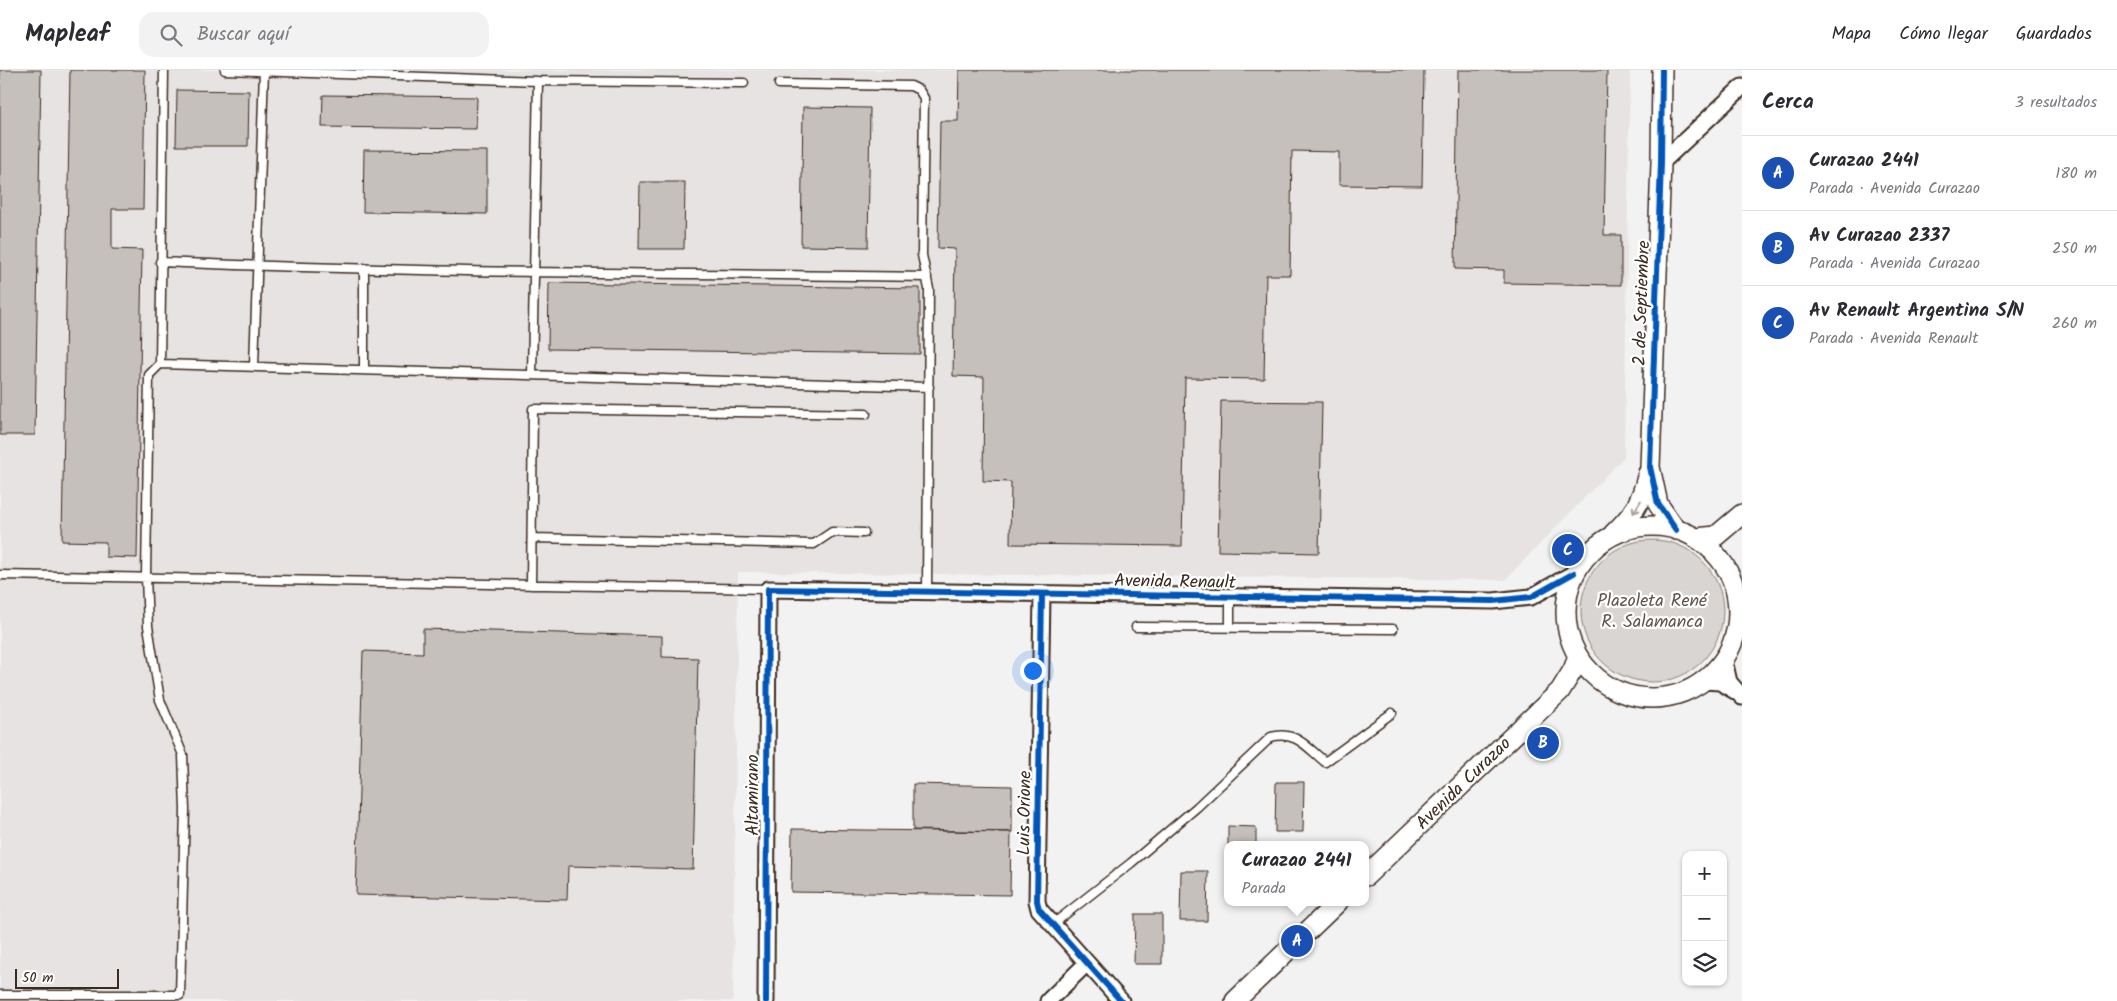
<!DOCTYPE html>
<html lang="es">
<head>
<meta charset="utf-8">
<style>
  :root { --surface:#fff; --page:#f2f2f3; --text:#2b2b33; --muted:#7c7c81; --line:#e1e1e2; --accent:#c8321e }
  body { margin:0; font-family:Kalam,sans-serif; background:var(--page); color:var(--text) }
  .controls { position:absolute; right:15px; bottom:15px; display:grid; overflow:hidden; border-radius:10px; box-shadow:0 1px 4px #0004 }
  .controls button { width:45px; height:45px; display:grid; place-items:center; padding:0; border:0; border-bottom:1px solid var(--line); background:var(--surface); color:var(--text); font:25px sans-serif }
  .scale { position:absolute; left:15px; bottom:12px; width:104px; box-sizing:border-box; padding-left:5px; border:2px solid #3b2a1e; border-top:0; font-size:14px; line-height:18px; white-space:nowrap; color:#3b2a1e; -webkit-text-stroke:4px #fff; paint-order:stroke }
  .you { position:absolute; left:1032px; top:600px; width:18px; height:18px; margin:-12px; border:4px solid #fff; border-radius:50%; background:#1a73e8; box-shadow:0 0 0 8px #1a73e833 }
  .badge { display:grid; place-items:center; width:32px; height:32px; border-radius:50%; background:var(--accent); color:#fff; font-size:16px; font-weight:700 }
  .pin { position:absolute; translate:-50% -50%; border:2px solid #fff; box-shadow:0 1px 5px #0006 }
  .popup { position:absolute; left:1224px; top:771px; width:145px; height:65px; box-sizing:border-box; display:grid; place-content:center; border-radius:10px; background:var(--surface); filter:drop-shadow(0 1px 4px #0005); font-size:16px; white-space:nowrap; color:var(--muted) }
  .popup b { font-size:19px; color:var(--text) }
  .popup::after { content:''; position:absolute; left:50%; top:100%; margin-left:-10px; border:10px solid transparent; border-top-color:var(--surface) }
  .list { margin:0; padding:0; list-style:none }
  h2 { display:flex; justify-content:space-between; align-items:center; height:65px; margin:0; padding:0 20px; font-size:21px }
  h2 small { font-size:16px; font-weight:400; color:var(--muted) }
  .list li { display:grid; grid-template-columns:32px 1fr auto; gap:15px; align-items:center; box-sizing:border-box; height:75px; padding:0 20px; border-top:1px solid var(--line) }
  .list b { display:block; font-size:19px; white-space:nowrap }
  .list p { margin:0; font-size:16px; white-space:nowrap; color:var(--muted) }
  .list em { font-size:16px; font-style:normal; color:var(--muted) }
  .icon { flex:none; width:28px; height:28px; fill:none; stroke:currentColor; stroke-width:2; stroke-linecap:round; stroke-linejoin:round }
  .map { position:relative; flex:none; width:1742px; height:931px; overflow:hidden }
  header { display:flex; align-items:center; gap:30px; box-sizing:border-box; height:70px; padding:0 25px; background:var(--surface); border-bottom:1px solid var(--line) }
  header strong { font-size:24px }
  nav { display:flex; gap:28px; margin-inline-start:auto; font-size:18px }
  .search { width:350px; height:45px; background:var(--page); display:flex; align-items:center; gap:12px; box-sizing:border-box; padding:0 18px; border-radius:15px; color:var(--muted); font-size:19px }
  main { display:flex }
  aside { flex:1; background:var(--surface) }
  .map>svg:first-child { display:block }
  .built { fill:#e6e3e2 }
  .green { fill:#d8d5d2; stroke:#8a8078 }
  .building { fill:#c6c0bd; stroke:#3b2a1e }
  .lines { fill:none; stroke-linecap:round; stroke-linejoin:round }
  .service-casing { stroke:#3b2a1e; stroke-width:11 }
  .minor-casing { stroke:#3b2a1e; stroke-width:19 }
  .tertiary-casing { stroke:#3b2a1e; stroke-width:22 }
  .service { stroke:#fff; stroke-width:8 }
  .minor { stroke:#fff; stroke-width:15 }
  .tertiary { stroke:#fff; stroke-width:19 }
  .cycleway-casing { stroke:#fff; stroke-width:9 }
  .cycleway { stroke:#0057b8; stroke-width:6 }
  .oneway { stroke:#a79f9a }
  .labels { text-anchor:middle; stroke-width:4.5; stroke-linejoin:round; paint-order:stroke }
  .street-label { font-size:18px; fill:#3b2a1e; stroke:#fff }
  .park-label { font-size:18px; fill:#62554b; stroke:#fff }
</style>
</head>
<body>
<header>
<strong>Mapleaf</strong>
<div class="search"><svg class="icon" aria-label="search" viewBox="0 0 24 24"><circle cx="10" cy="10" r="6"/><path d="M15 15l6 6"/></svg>Buscar aquí</div>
<nav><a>Mapa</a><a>Cómo llegar</a><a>Guardados</a></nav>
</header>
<main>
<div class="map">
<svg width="1742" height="931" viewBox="0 0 1742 931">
  <rect width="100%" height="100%" fill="#f3f2f2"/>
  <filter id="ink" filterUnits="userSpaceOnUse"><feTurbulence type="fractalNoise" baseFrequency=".02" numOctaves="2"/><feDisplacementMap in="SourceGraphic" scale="10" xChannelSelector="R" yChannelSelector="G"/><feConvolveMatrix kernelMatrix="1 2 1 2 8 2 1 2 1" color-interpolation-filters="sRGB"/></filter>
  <g filter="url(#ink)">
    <path class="built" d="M0 0H1630L1624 387 1505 510 738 502 733 931H0Z"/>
    <path class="green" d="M1581 541a71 71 0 1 1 142 0a71 71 0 1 1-142 0Z"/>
    <path class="building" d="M0 0H41L35 365H0Z
      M70 0H145L143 139H112V179L142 180 137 488 106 487V472L62 471Z
      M959 0H1424L1422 116 1339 115V82L1292 81 1290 205H1266L1264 309 1185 308 1182 476 1010 474 1011 412 983 411 984 307 953 306 955 179 938 178 940 51H958Z
      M1458 0H1607L1604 165H1621V215L1504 213V200L1455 199Z
      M177 20 249 21 248 76H176Z
      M323 25 477 27 476 59 322 57Z
      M803 37 870 38 868 177 801 176Z
      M364 80 487 81V144L363 142Z
      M640 112H685L684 179H639Z
      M549 213 920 218V284L548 279Z
      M1221 331 1322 332 1319 483 1218 481Z
      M423 559 662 566V587L698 588 693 799 568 796 567 830 356 825 363 581 423 583Z
      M1276 712H1304L1303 762H1275Z
      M913 714 1012 716V762L913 760Z
      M1228 756 1256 757V775H1228Z
      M792 759 1011 762 1010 825 791 822Z
      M1181 801H1208L1207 851H1180Z
      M1135 844H1162V894H1134Z"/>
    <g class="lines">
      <g class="service-casing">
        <path id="service" d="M225 0 538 11 744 13
          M779 14 911 16 919 20 924 28 922 185 929 219 927 522
          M160 192C415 203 671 203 927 207
          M160 294 929 317
          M254 296 264 0
          M364 300V198
          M532 304 538 11
          M532 468 814 474 832 462 864 463
          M0 505 768 519
          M531 515 533 339 866 344
          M1136 557 1393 559
          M1230 558V527
          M1053 854 1131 793 1197 737 1271 667C1295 660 1307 677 1325 692L1392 643
          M0 925H180L185 740 183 685 160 630 148 556 146 507 149 305 160 294 164 0"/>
      </g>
      <g class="minor-casing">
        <path id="minor" d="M1661 93 1742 17
          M1042 524 1037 831 1039 839 1121 931
          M1724 590 1729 612 1742 627
          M1703 611 1720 612 1735 621
          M766 931 768 519 1493 531 1531 527 1574 503
          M1048 931 1087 893"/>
      </g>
      <g class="tertiary-casing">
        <path id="tertiary" d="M1662 0 1661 93 1650 397 1658 434 1676 460
          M1566 542a86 86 0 1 1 172 0a86 86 0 1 1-172 0Z
          M1613 464C1635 443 1641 432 1648 403
          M1696 468 1716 466 1742 444
          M1366 806 1560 621 1573 600 1578 587
          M1235 931 1338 832"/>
      </g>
      <use href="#service" class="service"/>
      <use href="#minor" class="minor"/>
      <use href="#tertiary" class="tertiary"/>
      <g class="cycleway-casing">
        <path id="cycleway" d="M1662 0 1661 93 1650 397 1658 434 1676 460
          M1042 524 1037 831 1039 839 1121 931
          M766 931 768 519 1493 531 1531 527 1574 503"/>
      </g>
      <use href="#cycleway" class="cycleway"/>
    </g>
    <defs><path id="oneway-shaft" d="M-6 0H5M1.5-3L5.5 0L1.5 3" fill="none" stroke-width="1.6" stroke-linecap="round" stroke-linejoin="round" transform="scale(1.25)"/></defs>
    <use class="oneway" href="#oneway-shaft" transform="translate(1637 437) rotate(121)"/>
  </g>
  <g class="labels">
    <g class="street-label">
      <text transform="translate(1641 233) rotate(-88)" y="6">2 de Septiembre</text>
      <text transform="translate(1175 511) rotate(1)" y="6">Avenida Renault</text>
      <text transform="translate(1463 713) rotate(-44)" y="6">Avenida Curazao</text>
      <text transform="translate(752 725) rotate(-90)" y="6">Altamirano</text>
      <text transform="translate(1024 743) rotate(-89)" y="6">Luis Orione</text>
    </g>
    <g class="park-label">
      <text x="1652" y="536">Plazoleta René<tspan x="1652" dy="21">R. Salamanca</tspan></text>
    </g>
  </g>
</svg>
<div class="controls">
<button>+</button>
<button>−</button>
<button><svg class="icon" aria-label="layers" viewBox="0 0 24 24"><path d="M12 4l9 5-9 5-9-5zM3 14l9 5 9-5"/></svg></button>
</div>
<div class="scale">50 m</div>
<div class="you"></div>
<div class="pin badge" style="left:1297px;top:871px;background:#1a4fb4">A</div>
<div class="popup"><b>Curazao 2441</b>Parada</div>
<div class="pin badge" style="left:1543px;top:673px;background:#1a4fb4">B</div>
<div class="pin badge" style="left:1568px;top:480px;background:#1a4fb4">C</div>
</div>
<aside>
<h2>Cerca<small>3 resultados</small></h2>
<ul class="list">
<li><span class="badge" style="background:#1a4fb4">A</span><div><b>Curazao 2441</b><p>Parada · Avenida Curazao</p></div><em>180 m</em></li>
<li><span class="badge" style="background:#1a4fb4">B</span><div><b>Av Curazao 2337</b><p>Parada · Avenida Curazao</p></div><em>250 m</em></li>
<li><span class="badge" style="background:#1a4fb4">C</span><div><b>Av Renault Argentina S/N</b><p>Parada · Avenida Renault</p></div><em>260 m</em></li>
</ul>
</aside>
</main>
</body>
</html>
